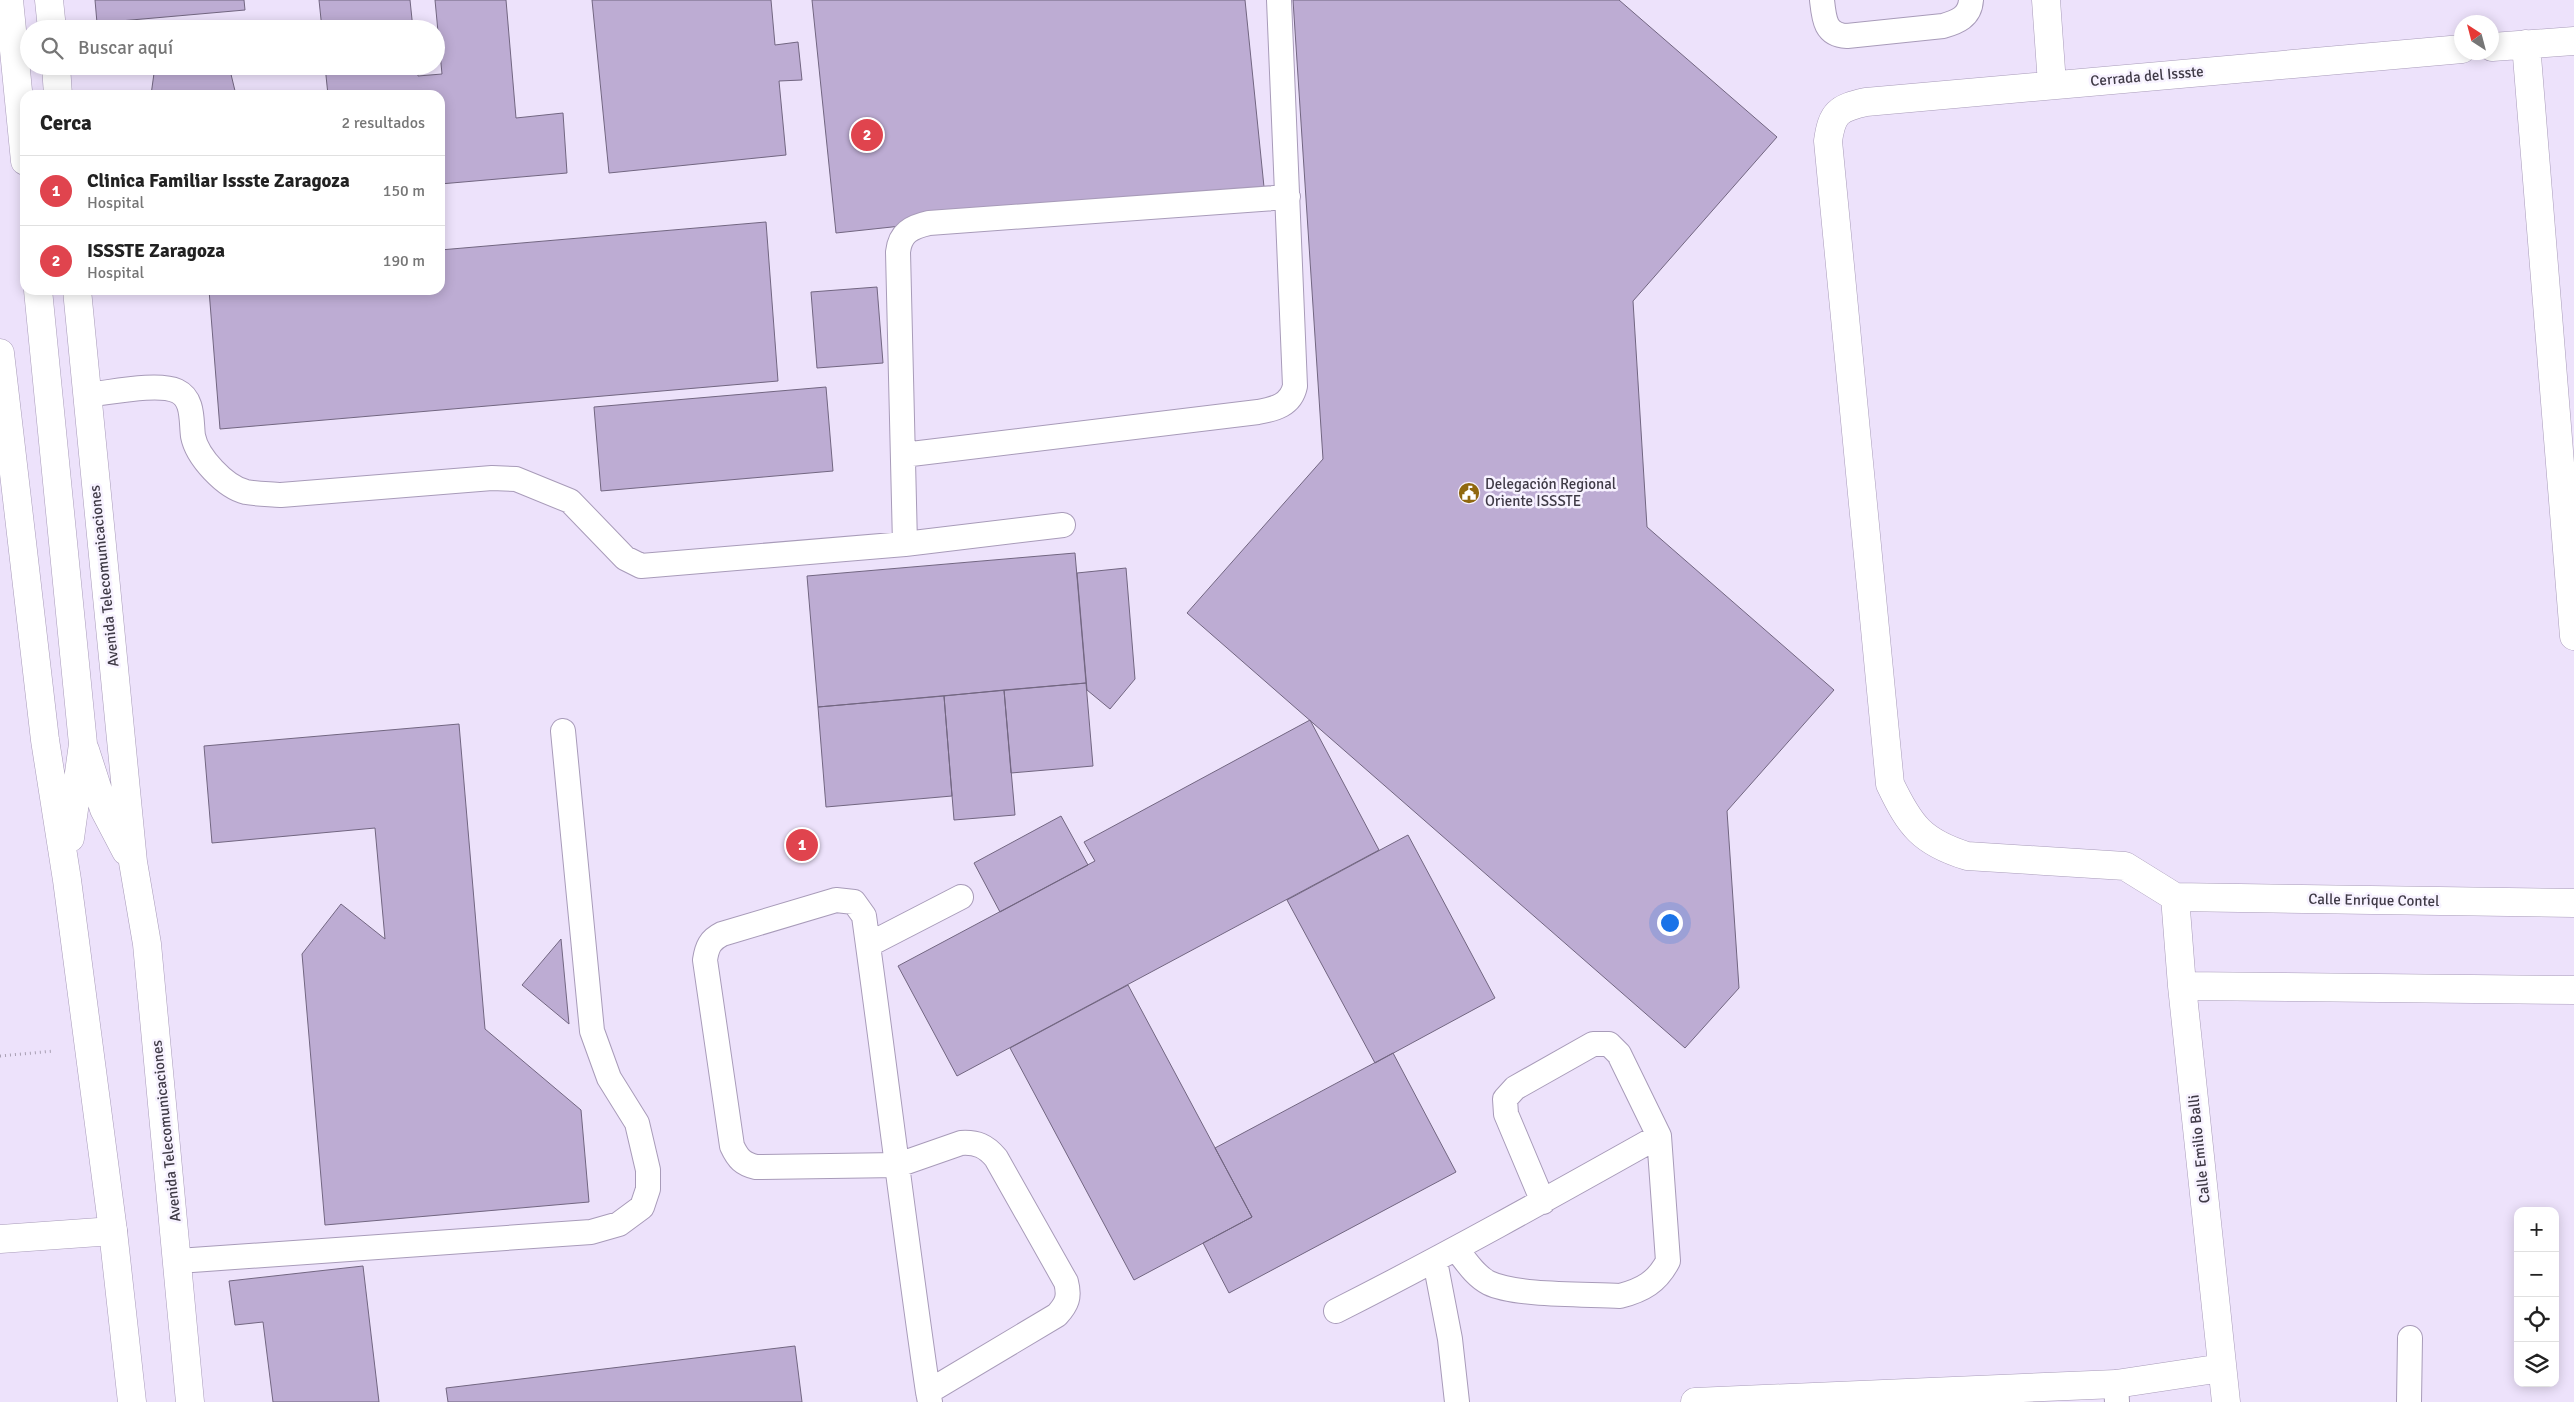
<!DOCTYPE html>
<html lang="es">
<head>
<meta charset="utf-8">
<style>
  :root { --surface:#fff; --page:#f2f2f2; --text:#222; --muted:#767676; --line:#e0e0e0; --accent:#90680f }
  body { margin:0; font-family:Signika,sans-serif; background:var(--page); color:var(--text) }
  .controls { position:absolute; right:15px; bottom:15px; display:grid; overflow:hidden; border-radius:10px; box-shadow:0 2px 12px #0003 }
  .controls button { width:45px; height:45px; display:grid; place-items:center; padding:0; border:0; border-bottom:1px solid var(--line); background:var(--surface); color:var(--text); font:25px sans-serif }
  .compass { position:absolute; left:2454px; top:15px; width:45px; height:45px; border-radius:50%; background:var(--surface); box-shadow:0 2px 12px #0003; rotate:324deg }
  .you { position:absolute; left:1669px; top:922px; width:18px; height:18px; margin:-12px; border:4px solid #fff; border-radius:50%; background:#1a73e8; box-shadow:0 0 0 8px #1a73e833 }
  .badge { display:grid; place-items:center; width:32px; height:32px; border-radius:50%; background:var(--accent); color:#fff; font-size:16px; font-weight:700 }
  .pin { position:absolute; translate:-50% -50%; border:2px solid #fff; box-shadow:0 1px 5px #0006 }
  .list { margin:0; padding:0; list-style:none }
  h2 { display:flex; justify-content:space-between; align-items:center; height:65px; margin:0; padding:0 20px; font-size:21px }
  h2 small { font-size:16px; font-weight:400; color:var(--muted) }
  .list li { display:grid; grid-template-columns:32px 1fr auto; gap:15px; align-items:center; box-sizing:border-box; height:70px; padding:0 20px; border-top:1px solid var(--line) }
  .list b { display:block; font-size:19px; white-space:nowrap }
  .list p { margin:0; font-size:16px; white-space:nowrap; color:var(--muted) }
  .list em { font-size:16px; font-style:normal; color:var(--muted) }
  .icon { flex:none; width:28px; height:28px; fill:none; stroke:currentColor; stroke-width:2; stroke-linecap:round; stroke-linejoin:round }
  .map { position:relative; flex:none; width:2574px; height:1402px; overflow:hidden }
  .search { position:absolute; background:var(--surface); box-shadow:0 2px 12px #0003; left:20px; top:20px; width:425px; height:55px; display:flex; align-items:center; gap:12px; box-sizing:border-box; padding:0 18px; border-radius:28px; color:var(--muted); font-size:19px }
  .panel { position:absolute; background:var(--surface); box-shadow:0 2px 12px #0003; left:20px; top:90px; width:425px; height:205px; border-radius:15px }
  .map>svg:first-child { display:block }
  .building { fill:#bdacd3; stroke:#726681 }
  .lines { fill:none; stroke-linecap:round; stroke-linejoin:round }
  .lane-casing { stroke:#a89bb9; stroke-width:26 }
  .street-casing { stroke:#a89bb9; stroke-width:29 }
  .secondary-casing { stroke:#a89bb9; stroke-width:29 }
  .path { stroke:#a89fb3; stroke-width:3; stroke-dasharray:1 4; stroke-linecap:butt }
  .lane { stroke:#fff; stroke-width:24 }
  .street { stroke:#fff; stroke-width:28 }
  .secondary { stroke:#fff; stroke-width:28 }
  .labels { text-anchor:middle; stroke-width:5; stroke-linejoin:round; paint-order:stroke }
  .street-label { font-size:15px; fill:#3f3a46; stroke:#f7f2ff }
  .poi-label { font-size:15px; fill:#3f3a46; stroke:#f7f2ff; text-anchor:start }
</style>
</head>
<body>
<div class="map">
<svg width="2574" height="1402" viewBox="0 0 2574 1402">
  <rect width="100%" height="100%" fill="#ede2fb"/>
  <path class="building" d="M95 0H244L245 10 97 23Z
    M319 0H410L413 29H322Z
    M435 0H506L516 118 563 113 567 173 440 184V95H328L325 66H417L418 76 442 74Z
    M592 0H771L775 45 798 42 802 80 779 81 786 155 609 173Z
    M812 0H1245L1264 187 836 233Z
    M1293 0H1619L1777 137 1633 301 1647 527 1834 690 1727 811 1739 988 1685 1048 1187 613 1323 459Z
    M155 66H229L236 95H151Z
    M766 222 778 381 220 429 209 290H440V250Z
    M877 287 883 363 817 368 811 292Z
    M826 387 833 471 601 491 594 407Z
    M1075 553 1086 683 818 707 807 576Z
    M1126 568 1135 679 1110 709 1087 690 1077 573Z
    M1086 683 1093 766 1011 773 1004 690Z
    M1004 690 1015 815 954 820 944 696Z
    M944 696 952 796 826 807 818 707Z
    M1310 720 1379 850 957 1076 898 966 1095 861 1084 842Z
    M459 724 485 1029 581 1110 589 1202 325 1225 302 954 341 904 385 939 375 828 212 843 204 746Z
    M1061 816 1088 865 1000 912 974 863Z
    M1408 835 1495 998 1375 1063 1287 900Z
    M561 939 569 1024 522 985Z
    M1128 985 1252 1217 1134 1280 1010 1048Z
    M1393 1053 1456 1172 1229 1293 1203 1243 1252 1217 1215 1148Z
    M363 1266 379 1402H273L263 1322 235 1325 229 1281Z
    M795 1346 802 1402H448L446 1388Z"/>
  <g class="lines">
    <g class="lane-casing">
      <path id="lane" d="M1822 0C1824 19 1825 35 1847 36L1943 26C1957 22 1970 17 1971 0
        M86 395C109 393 157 382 177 391 194 399 191 421 193 436 197 457 225 487 246 492 257 494 270 494 281 495L492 478 516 479 570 501 625 558 641 566 905 544 1063 525
        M903 455 1258 412C1275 409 1291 405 1295 386L1279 0
        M905 544 898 252C900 233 911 227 929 223L1288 197
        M868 945 961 897
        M1457 1250C1466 1261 1475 1276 1489 1283 1516 1296 1587 1294 1620 1296 1643 1290 1657 1282 1668 1261L1659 1136
        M178 1261 591 1232 619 1224 642 1207 648 1189V1170L637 1123 609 1078 592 1031 563 731
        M1435 1261 1450 1339 1457 1402
        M1336 1311C1445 1256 1552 1196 1659 1136L1619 1054 1609 1044H1593L1515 1088 1505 1099 1506 1114 1543 1202
        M2116 1384 2117 1402
        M928 1392 1057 1315C1067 1304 1070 1297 1066 1282L996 1158C986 1146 977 1142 961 1143L898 1165 756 1167C743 1164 738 1159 732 1146L705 960C707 947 710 940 722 934L836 900 854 902 864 916C886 1075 905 1234 928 1392L930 1402
        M2409 1402 2410 1338"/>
    </g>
    <g class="street-casing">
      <path id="street" d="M2046 0 2052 84
        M2526 44 2574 636
        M2492 47 2574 41
        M2175 897 2125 866 1967 856C1922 842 1910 826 1890 784L1828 141C1832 113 1838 108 1866 102L2462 49
        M2175 897 2182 986 2226 1402
        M2175 897 2574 903
        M2182 986 2574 990
        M0 1239 113 1231
        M1695 1402 2116 1384 2222 1368"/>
    </g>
    <g class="secondary-casing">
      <path id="secondary" d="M9 0 25 161
        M49 0 52 29
        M56 66 58 95
        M38 290 83 744 70 838
        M77 290 133 862 147 944 190 1402
        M0 353 45 740 67 880 113 1231 132 1402
        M85 750 104 809 126 851"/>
    </g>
    <path class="path" d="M0 1056 54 1051"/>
    <use href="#lane" class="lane"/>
    <use href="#street" class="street"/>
    <use href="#secondary" class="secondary"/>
  </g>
  <defs>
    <g id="civic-disc" transform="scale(1.125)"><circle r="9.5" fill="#90680f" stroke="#f7f2ff"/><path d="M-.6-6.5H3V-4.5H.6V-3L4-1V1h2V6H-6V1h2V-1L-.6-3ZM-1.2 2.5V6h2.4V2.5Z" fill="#fff"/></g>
  </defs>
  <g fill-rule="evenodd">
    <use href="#civic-disc" x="1469" y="493"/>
  </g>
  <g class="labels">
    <g class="street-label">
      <text transform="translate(2147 76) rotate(-5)" y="5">Cerrada del Issste</text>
      <text transform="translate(104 576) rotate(-96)" y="5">Avenida Telecomunicaciones</text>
      <text transform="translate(2374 900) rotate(1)" y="5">Calle Enrique Contel</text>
      <text transform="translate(166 1131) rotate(-96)" y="5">Avenida Telecomunicaciones</text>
      <text transform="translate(2199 1149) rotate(-96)" y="5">Calle Emilio Balli</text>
    </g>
    <g class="poi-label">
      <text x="1485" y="489">Delegación Regional<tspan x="1485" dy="17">Oriente ISSSTE</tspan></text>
    </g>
  </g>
</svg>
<div class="controls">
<button>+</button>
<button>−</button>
<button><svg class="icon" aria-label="locate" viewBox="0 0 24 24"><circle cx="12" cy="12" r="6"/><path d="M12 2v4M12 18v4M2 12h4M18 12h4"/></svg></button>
<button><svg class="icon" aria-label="layers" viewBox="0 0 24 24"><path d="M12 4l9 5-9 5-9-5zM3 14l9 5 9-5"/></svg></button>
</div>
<svg class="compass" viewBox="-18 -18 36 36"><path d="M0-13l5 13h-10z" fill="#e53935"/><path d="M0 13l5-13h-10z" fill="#767676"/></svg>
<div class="you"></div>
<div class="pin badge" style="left:802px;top:845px;background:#e0444e">1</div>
<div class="pin badge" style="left:867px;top:135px;background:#e0444e">2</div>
<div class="search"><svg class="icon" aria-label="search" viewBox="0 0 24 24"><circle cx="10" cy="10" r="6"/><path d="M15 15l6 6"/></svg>Buscar aquí</div>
<section class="panel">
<h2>Cerca<small>2 resultados</small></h2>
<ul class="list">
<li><span class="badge" style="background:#e0444e">1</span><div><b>Clinica Familiar Issste Zaragoza</b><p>Hospital</p></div><em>150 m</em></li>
<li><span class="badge" style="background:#e0444e">2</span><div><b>ISSSTE Zaragoza</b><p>Hospital</p></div><em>190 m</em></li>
</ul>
</section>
</div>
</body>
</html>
